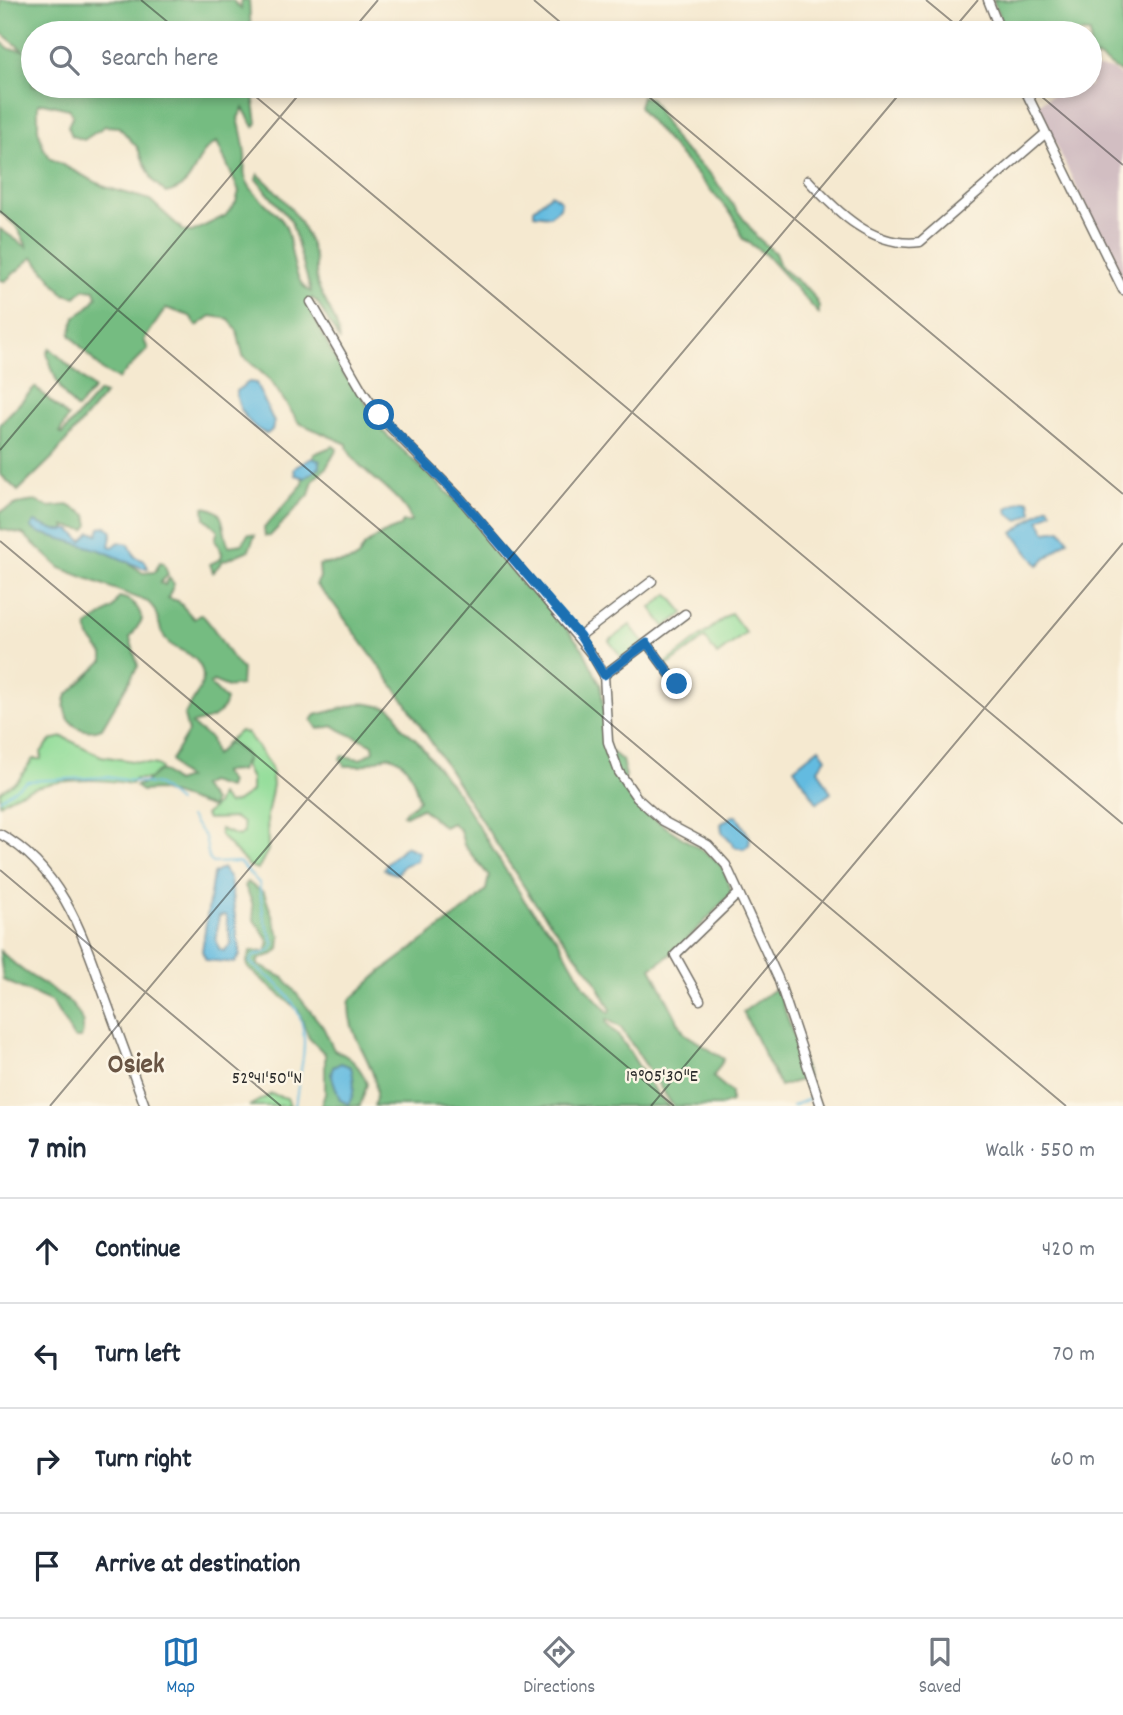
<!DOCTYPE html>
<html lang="en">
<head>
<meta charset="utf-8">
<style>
  :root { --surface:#fff; --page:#f2f2f3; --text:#1f2937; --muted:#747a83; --line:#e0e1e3; --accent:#1f6fb2 }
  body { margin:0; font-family:Dekko,sans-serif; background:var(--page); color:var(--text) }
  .stop { position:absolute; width:21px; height:21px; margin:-16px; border:5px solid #1f6fb2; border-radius:50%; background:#fff }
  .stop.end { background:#1f6fb2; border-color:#fff; box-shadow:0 2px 7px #0008 }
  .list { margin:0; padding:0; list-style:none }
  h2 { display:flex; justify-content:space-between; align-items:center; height:91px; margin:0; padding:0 28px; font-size:30px }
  h2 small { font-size:23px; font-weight:400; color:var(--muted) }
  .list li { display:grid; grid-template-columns:46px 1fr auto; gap:21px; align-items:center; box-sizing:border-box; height:105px; padding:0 28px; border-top:2px solid var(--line) }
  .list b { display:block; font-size:26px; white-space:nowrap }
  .list em { font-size:23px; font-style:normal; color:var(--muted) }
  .icon { flex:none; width:38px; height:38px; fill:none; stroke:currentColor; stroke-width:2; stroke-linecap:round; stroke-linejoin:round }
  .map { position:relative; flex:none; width:1123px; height:1106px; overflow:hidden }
  .search { position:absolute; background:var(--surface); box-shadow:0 4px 10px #0003; left:21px; right:21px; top:21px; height:77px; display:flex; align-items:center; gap:18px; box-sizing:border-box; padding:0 24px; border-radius:38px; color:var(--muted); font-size:26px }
  .sheet { height:511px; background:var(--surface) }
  nav { display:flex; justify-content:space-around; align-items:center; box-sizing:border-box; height:98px; border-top:2px solid var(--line); background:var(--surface); font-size:19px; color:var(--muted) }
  nav a { display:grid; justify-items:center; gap:4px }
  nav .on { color:var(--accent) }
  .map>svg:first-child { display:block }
  .industrial { fill:#d2bec2 }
  .green { fill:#92dd99; stroke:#5e8462; stroke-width:2 }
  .forest { fill:#75bc81; stroke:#507456; stroke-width:2; fill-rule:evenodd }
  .water { fill:#63bbe0; stroke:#477386; stroke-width:2; fill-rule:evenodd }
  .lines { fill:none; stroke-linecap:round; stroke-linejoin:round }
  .stream { stroke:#63bbe0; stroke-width:2 }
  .minor-casing { stroke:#726e65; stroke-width:11 }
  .minor { stroke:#fff; stroke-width:8 }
  .route { stroke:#1f6fb2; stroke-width:9 }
  .ticks { fill:none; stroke:#2b2b2b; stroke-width:2; stroke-opacity:0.45 }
  .labels { text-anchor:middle; stroke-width:5; stroke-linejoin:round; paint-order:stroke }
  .quarter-label { font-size:28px; font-weight:bold; fill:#695544; stroke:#fcf5e5 }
  .ticks-label { font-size:18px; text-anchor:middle; fill:#2b2b2b; stroke:#fcf5e5; stroke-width:5; stroke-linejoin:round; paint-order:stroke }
</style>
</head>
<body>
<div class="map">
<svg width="1123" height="1106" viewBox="0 0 1123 1106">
  <rect width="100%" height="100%" fill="#fcf5e5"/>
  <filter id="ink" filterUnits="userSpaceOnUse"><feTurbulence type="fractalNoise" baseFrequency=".0143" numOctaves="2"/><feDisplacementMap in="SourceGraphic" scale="14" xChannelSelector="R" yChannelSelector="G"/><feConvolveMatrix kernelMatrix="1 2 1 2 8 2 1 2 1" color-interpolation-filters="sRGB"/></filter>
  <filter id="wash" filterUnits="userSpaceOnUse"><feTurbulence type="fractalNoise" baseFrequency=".00686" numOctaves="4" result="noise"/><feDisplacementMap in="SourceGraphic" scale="28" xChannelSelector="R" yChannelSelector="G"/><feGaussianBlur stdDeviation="1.57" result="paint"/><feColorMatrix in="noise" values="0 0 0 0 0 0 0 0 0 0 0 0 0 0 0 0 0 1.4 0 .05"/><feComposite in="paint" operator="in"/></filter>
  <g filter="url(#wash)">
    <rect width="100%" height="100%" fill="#f5e9d0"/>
    <path class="industrial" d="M1095 68 1112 69 1123 78V285L1037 105 1067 86H1090V71Z"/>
    <path class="green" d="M668 594 684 613 665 627 651 608Z
      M731 613 746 633 717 655 705 638 667 666 665 664Z
      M630 625 644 643 623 659 609 641Z
      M240 731 248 734 271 767 273 785 267 815 268 850 258 869 249 866 220 835V829L238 836 244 833 243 823 235 818 207 819 205 815 216 805 220 795 228 804 236 802 251 792V779L244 765 247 758 243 752 225 744Z
      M63 737 101 756 157 765 161 768 160 774 153 779H135L131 784C89 776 36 779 0 804V792L19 779 33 759H41V752L51 740Z
      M271 1094 287 1098 290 1106H249Z"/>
    <path class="forest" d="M0 0H232L241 9V0H249L251 33H33V86L252 88 257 123 254 127 243 108 238 118C241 130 244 142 245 155 246 161 243 170 245 176 251 199 280 209 287 230 292 247 293 285 311 292L291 221 256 179 258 174C284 197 306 223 315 258 317 267 315 278 318 286 326 304 338 321 340 341L317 302 312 298 307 304 343 374 364 398 374 423 468 512 505 554 523 585 545 601 583 649 601 686 608 749 622 760 626 776 623 781C638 812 664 826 692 844 701 850 711 854 719 863 726 871 728 883 732 893 708 917 679 952 651 968L684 1033 724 1059 713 1077 731 1092V1102L720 1106H673L621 1028 607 1019 606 1022C611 1030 619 1035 624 1043 638 1064 650 1089 669 1106H374C386 1068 343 1039 350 1000L382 971 470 906 486 890 489 876 464 845 460 830 452 823 444 827 421 808 406 816 403 814 419 800C415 783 409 759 388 756L362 766H345L340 758 343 756 360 759 374 751 373 745C360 737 347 736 334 726L318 729 312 720 316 715 363 703 390 708 396 713 402 728 415 738 459 795 526 903 557 938 585 987 609 1013 611 1010 594 978 532 899 406 703 333 603 316 585 320 577 319 565C331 562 345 565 356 559 361 556 361 548 366 545 376 537 388 531 400 527L403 522H411C409 497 346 465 347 444L299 423 271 381 243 356 237 331 229 319 211 316 197 326 190 316 166 308 144 340 148 349 118 379 103 371 70 335 75 317 87 309 97 297 95 290 84 289 76 297 64 294 33 257 5 281 0 280V229L28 248 16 226 0 212V41L10 49 23 50 0 32ZM43 103 69 109 73 115 68 126 72 136 84 140 105 126 119 127 137 147 153 181 166 193C201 185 190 155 217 142L239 191 236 202 225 216 192 232 184 231 150 200 105 187 51 159 43 147 38 129V104Z
      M993 0H1123V74L1096 56 1094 68 1090 69V33H1006Z
      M642 96 650 98 678 144 711 175 757 237 775 253 781 268 811 292 819 306V314L766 255 742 238 734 217 643 113 639 106Z
      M50 348 94 389 77 409C59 392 54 376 47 353Z
      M35 387 68 417 60 432 62 434 99 392 105 394 53 457 18 491 0 474V424Z
      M333 446 337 449 326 468 313 480 309 495 270 536H265L264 528 303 484 302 473 312 463 314 454Z
      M35 501 49 507 68 505 87 515 89 525 85 530 65 526 68 536 116 554 143 573 155 572 160 562 164 563 168 575 160 583 165 585 169 578 174 584 168 598 178 601 194 619 201 614C219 630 225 654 242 669L241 685 228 687 213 681 210 684 226 700C221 720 206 720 191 724L211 739 215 755 229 743 243 752 247 758 240 771 222 772 230 782 228 788 209 782 201 786 213 801 212 808 159 790 142 791 135 786 144 783 158 771H163L175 782 187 778 178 772 171 760 188 732 184 716C195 695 217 675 190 655 183 650 172 648 167 641 157 629 160 612 148 602L60 568 23 534 0 529V512L17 504Z
      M204 507C229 510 220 529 229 546L242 544 248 534 255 535 249 550 223 561 213 572 210 564 221 559 222 553 215 540 218 530 205 518Z
      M119 597C132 599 140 608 142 620L130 638 138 666 102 728C80 738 57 717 67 695L103 661V654L89 637 87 626 113 608Z
      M247 882 264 893 280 937 279 949 274 954 258 959V965L284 978 323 1027 334 1050C351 1056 361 1067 367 1084L360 1106H321L325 1094V1054L309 1038 298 1010 248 968 247 961 251 951 266 952 269 942 254 920 252 902 245 886Z
      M0 951C8 958 16 966 25 972 44 986 94 1007 81 1038H74L52 1002 3 980Z
      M777 987 808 1078 780 1086 743 1012Z"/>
    <path class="water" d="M551 194 561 201 560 208 550 216 534 214V209Z
      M249 382 256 383 274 422 272 430 267 434C250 428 237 409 236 391Z
      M312 458 320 461V467L305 478 295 475 294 468Z
      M1025 500 1030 501 1032 513 1018 521 1008 513 1007 508Z
      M1048 506 1052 511 1039 520 1046 532 1061 530 1068 540 1038 565 1013 533Z
      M35 522 55 530H71L82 541 90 532 98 534 100 528 106 526 112 532 109 546 113 547 119 542 129 544 135 557 145 561 148 568H142L100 550 37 532 31 527Z
      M819 748 826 758 818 769 831 793 817 803 794 768Z
      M732 816H737L750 838 749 845 744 849 735 847 722 832 721 824Z
      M405 846 419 852 417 861 404 865 397 874 384 870 386 864Z
      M223 868 230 879 240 954 235 963 206 960 202 951 213 874ZM226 915 231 944 224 951 219 949 216 940 219 916Z
      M341 1063 351 1067C354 1078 356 1094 348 1104L340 1100 331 1074 333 1067Z"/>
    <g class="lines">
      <path class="stream" d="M0 799 27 781 107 777 158 785 178 802
        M190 817 205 837 209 859 213 863 239 862 259 883 264 919 274 944 270 951 254 956 250 962C259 972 271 977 280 987 318 1026 301 1058 295 1106
        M793 1106 810 1098"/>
    </g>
  </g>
  <g filter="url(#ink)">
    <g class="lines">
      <g class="minor-casing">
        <path id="minor" d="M988 0 1001 33
          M1023 86 1123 290
          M808 180C837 212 873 248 920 242L1046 133
          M311 302 363 392 383 420 461 499 593 656 604 675 608 742 619 772 637 798 663 821 708 845 726 865 778 978 821 1106
          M580 636 652 581
          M647 643 677 684
          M604 675 685 614
          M0 834C63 869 83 936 106 1000 119 1036 132 1071 145 1106
          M700 1000 675 955 738 894"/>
      </g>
      <use href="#minor" class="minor"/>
    </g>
  </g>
  <g class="lines" filter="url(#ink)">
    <path class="route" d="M379 415 461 499 553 605 580 636 604 675 647 643 677 684"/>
  </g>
  <path class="ticks" d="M141 0 181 33M534 0 573 33M926 0 966 33M350 33 378 0M950 33 978 0M243 86 1123 824M636 86 1123 494M1029 86 1123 165M0 211 1066 1106M0 450 306 86M0 541 674 1106M0 870 281 1106M50 1106 906 86M651 1106 1123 543"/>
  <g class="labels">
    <g class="quarter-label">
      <text x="136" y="1072">Osiek</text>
    </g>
  </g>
  <g class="ticks-label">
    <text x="662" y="1081">19°05'30"E</text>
    <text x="267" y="1083">52°41'50"N</text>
  </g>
</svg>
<div class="stop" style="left:379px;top:415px"></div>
<div class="stop end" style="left:677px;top:684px"></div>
<div class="search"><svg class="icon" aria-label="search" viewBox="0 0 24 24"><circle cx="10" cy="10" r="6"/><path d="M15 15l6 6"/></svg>Search here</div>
</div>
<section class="sheet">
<h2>7 min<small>Walk · 550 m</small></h2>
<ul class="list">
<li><svg class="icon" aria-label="ahead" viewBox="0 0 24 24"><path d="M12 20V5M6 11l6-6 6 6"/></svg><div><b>Continue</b></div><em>420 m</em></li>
<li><svg class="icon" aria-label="left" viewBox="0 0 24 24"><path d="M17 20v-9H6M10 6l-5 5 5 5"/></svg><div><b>Turn left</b></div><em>70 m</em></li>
<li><svg class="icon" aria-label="right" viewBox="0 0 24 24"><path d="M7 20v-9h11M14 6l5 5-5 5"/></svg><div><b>Turn right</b></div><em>60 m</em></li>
<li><svg class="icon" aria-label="arrive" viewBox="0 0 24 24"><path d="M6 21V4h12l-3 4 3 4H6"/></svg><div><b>Arrive at destination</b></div></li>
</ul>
</section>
<nav>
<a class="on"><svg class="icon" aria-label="map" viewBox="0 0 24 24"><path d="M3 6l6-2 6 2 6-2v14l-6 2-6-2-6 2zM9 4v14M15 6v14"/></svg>Map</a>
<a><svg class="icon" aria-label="directions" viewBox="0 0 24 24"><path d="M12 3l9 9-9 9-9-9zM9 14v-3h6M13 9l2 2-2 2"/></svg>Directions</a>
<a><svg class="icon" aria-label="saved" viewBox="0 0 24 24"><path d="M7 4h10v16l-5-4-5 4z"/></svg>Saved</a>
</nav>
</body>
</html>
